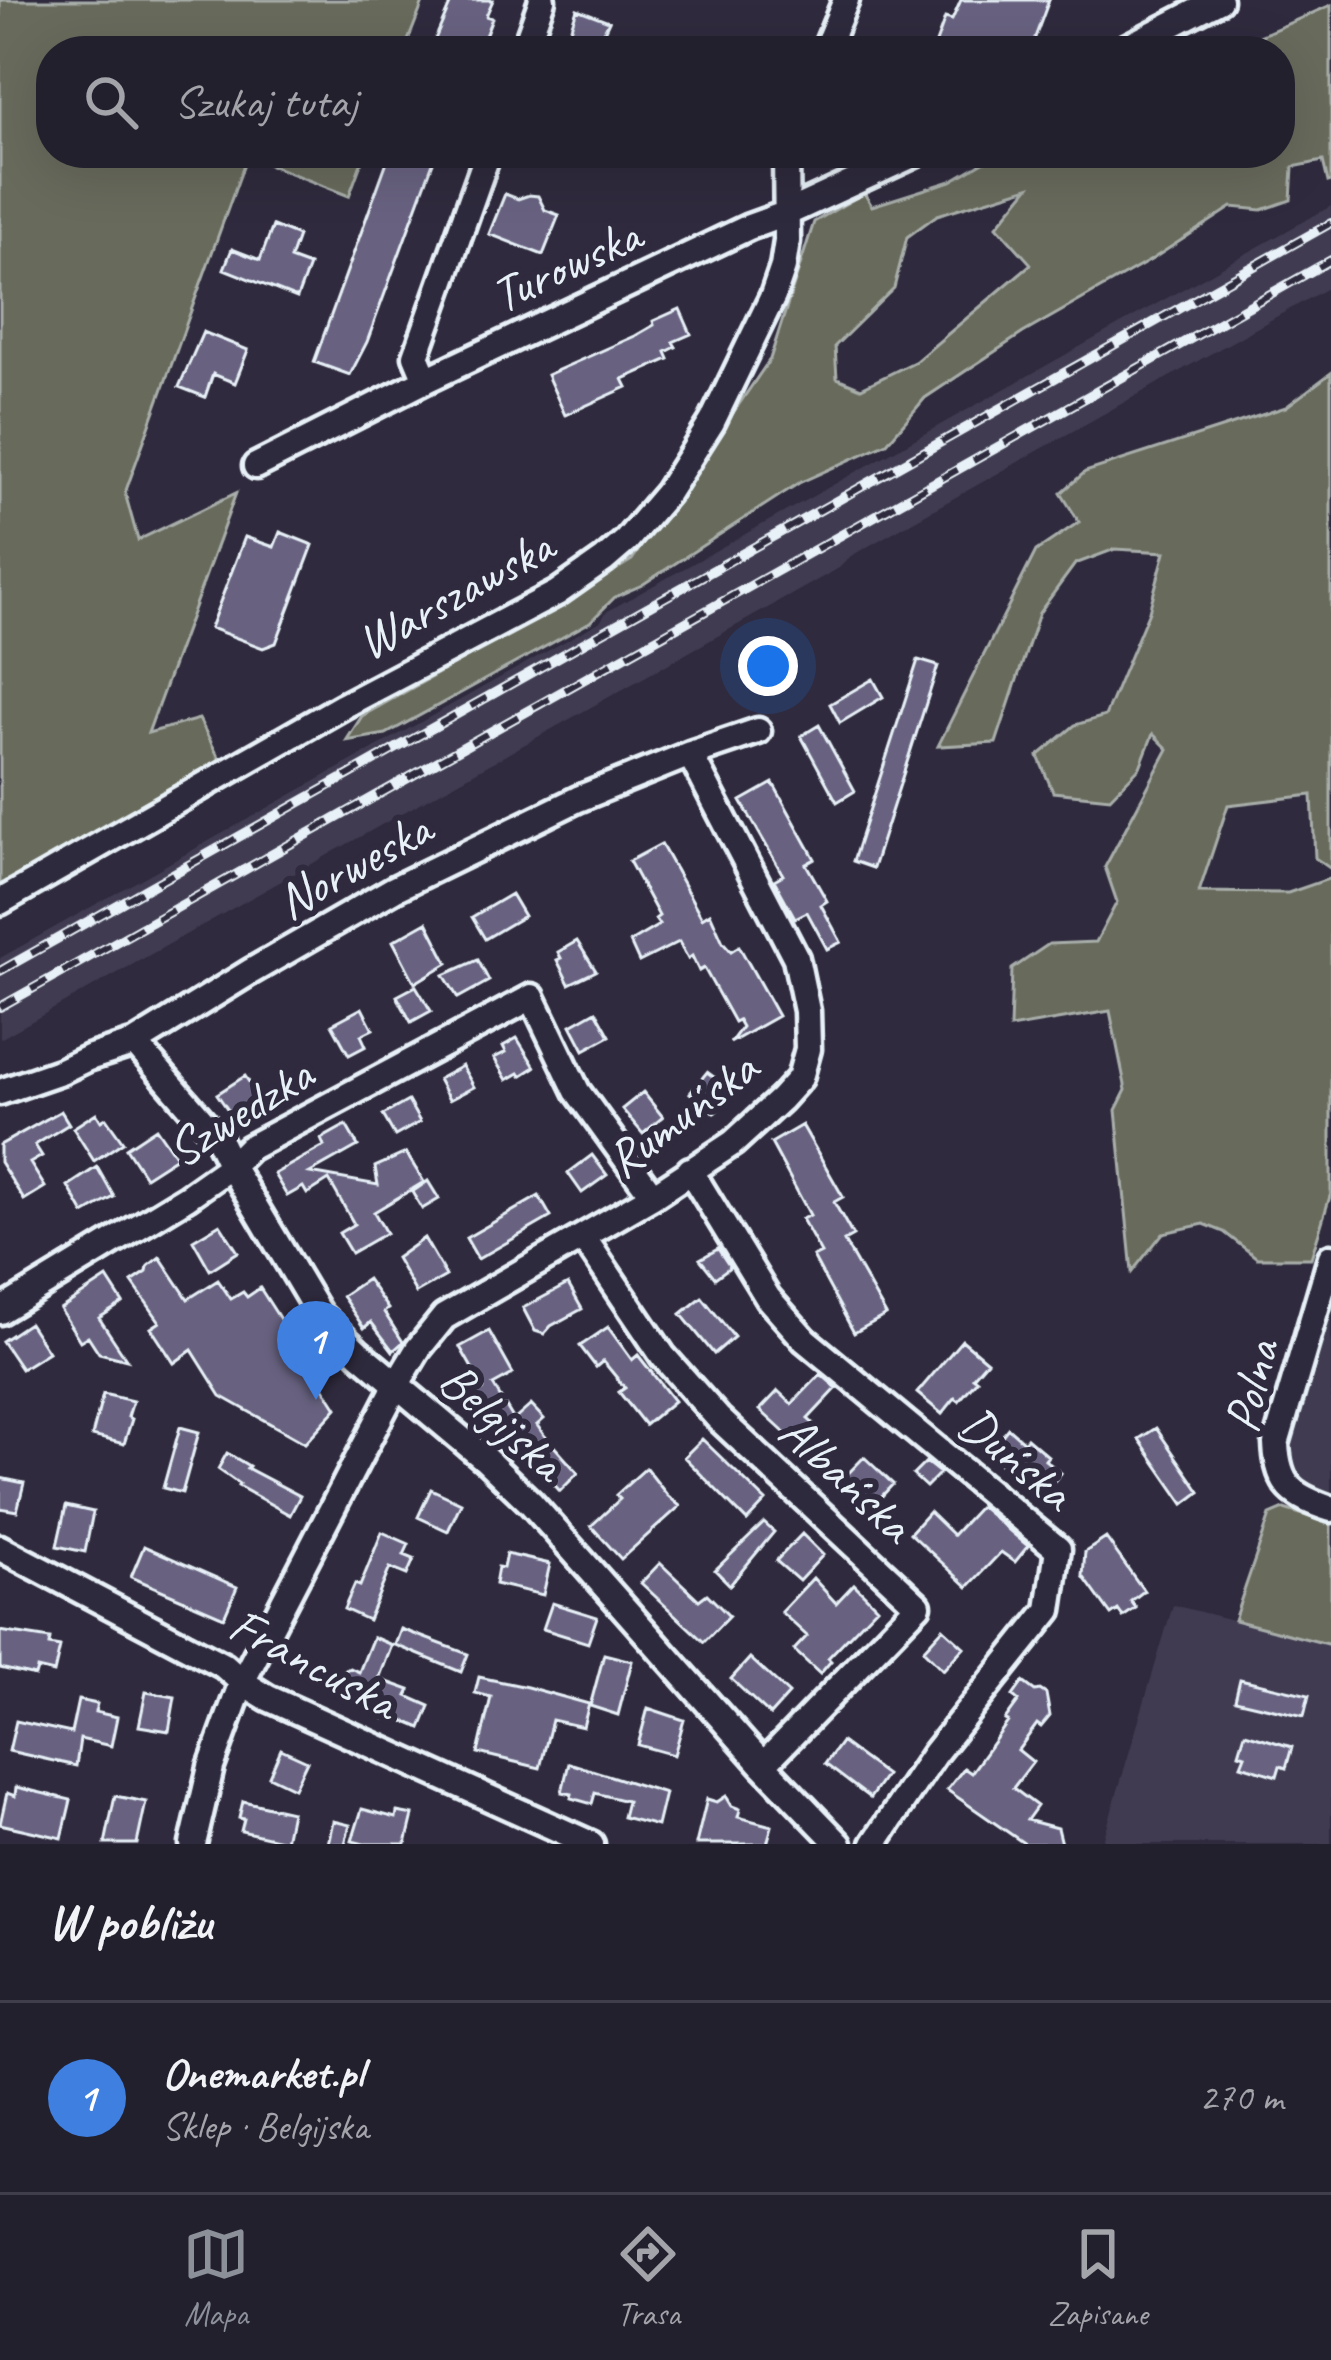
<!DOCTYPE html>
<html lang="pl">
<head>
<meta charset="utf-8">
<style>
  :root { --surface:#23202e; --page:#2b2836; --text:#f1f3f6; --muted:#a3a3aa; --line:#403e4a; --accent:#8c9099 }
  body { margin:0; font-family:Caveat,sans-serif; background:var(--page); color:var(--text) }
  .you { position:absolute; left:768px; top:666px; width:42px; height:42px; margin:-30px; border:9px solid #fff; border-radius:50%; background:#1a73e8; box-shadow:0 0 0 18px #1a73e833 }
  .badge { display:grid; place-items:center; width:78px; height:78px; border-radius:50%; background:var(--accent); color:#fff; font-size:39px; font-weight:700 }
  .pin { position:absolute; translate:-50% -99px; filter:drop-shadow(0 3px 6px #0008) }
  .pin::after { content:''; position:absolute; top:63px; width:42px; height:36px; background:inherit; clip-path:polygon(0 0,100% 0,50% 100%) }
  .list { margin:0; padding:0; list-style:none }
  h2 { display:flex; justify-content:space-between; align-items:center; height:156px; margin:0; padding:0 48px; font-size:51px }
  h2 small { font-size:39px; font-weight:400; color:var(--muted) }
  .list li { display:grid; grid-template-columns:78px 1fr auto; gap:36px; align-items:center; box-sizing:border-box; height:192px; padding:0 48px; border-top:3px solid var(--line) }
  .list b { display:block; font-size:45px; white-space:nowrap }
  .list p { margin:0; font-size:39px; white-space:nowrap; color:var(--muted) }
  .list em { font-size:39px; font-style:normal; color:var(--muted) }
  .icon { flex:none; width:66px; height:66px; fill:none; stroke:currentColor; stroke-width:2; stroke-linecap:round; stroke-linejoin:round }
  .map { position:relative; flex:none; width:1331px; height:1844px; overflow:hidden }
  .search { position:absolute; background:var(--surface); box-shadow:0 12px 48px #0002; left:36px; right:36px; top:36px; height:132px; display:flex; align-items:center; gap:30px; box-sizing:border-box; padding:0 42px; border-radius:48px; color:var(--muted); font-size:45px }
  .sheet { height:348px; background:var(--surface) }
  nav { display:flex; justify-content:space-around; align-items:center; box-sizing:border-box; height:168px; border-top:3px solid var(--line); background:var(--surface); font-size:33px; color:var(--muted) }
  nav a { display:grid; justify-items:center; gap:6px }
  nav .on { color:var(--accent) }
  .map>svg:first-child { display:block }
  .built { fill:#403b51 }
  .green { fill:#686a5b; stroke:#a8aeaa; stroke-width:3; fill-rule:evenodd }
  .building { fill:#686280; stroke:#e8f1f8; stroke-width:3 }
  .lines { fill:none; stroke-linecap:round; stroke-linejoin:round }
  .minor-casing { stroke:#e8f1f8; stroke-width:33 }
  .minor { stroke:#2f2a3d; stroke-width:24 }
  .rail-casing { stroke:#e8f1f8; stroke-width:10 }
  .rail { stroke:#2f2a3d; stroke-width:6; stroke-dasharray:18; stroke-linecap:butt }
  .labels { text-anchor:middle; stroke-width:12; stroke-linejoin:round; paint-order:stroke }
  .street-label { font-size:51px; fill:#e8f1f8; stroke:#2f2a3d }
</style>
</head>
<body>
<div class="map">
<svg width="1331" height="1844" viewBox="0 0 1331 1844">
  <rect width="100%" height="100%" fill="#2f2a3d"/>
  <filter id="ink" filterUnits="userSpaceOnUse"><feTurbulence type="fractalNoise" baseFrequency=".00833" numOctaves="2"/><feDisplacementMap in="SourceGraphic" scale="24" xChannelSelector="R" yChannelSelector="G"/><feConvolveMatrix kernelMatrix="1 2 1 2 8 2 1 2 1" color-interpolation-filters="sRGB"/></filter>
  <g filter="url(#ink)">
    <path class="built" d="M1331 206V286L851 556 839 568 0 1039V958L601 621 606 612Z
      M1331 1302V1497L1310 1490 1293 1470 1288 1446Z
      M1173 1605 1331 1645V1844H1102Z"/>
    <path class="green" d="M0 0H424L404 51H51V153H365L349 196 247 156 125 493 138 540 236 493 148 733 199 719 232 783 0 916Z
      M1331 5V181L1328 182 1323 161 1293 167 1291 200 1262 210 1232 207 1151 260 1023 333 925 398 887 443 799 483 642 585 615 597 590 622 386 734 346 741 362 716 537 618 632 560 770 359 814 222 864 193 872 206 951 181 999 153H1280V51H1225ZM1029 187 997 226 1031 264 916 361 861 388 837 378 835 346 894 288 907 237 937 215Z
      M1331 373V869L1315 858 1312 795 1228 805 1199 892 1288 893 1331 878V1193L1311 1258H1257L1224 1232 1204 1224 1163 1233 1132 1272 1116 1110 1126 1090 1110 1011 1010 1028 1012 969 1049 944 1096 942 1117 902 1105 867 1168 749 1153 734 1140 767 1110 798 1053 792 1038 756 1075 725 1105 716 1149 611 1165 552 1115 549 1075 564 1039 613 996 743 938 746 1036 551 1079 522 1061 493 1085 472 1286 407Z
      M1284 1509 1331 1523V1645L1234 1620 1270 1515Z"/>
    <path class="building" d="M452 0H493L486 16 492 18 483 41 478 38 477 47 484 51H430Z
      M961 0H1049L1030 51H987L965 42 962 51H933L945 18 952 20Z
      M577 9 609 21 595 51H563Z
      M390 153H425L435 157 367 342 350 375 314 362Z
      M505 194 518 199 529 195 538 196 545 210 559 215 543 255 489 234Z
      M273 226 298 236 290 259 309 266 297 298 224 269 232 249 260 260Z
      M680 309 691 334 673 342 676 347 666 352 669 359 623 379 627 387 565 415 547 375 635 336 654 325 653 321Z
      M203 332 248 350 235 383 213 374 205 397 179 387Z
      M280 532 313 545 276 643 263 648 210 628 245 537 274 547Z
      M918 660 938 666 873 868 853 861Z
      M873 679 883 697 840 723 830 704Z
      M819 725 855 791 837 802 801 736Z
      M773 783 815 859 806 864 827 901 821 905 841 942 827 949 807 912 795 918 774 880 783 875 741 801Z
      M661 844 702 918 710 913 723 942 731 951 739 946 778 1016 730 1043 742 1027 738 1020 734 1022 704 968 699 971 692 956 688 959 679 942 639 962 630 942 659 925 655 919 659 916 629 861Z
      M511 894 524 916 485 939 472 917Z
      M427 922 448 963 415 983 393 941Z
      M577 941 596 971 569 984 557 960 561 958 558 952Z
      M478 960 489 981 458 998 444 975Z
      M416 986 431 1011 411 1022 397 996Z
      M362 1008 373 1029 361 1035 366 1046 349 1055 332 1024Z
      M596 1011 610 1036 584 1050 571 1025Z
      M517 1038 535 1067 521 1076 519 1073 507 1080 494 1058 506 1052 503 1046Z
      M462 1066 474 1087 449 1100 438 1079Z
      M707 1072 733 1091 715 1113 690 1093Z
      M245 1076 262 1102 235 1120 217 1094Z
      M643 1092 663 1117 643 1134 622 1109Z
      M408 1101 420 1122 395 1136 383 1115Z
      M61 1111 69 1124 35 1145 42 1156 30 1163 45 1187 24 1200 0 1162V1145Z
      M96 1113 101 1121 106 1118 123 1142 94 1161 73 1128Z
      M346 1125 358 1146 310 1173 378 1185 375 1167 406 1153 424 1182 374 1212 386 1233 351 1253 339 1233 354 1224 329 1180 307 1194 303 1187 287 1196 274 1174 324 1146 321 1139Z
      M802 1125 843 1197 834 1202 853 1236 844 1241 886 1315 854 1333 813 1257 821 1253 802 1219 810 1215 771 1143Z
      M156 1128 176 1157 145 1177 126 1148Z
      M592 1155 607 1175 582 1193 568 1173Z
      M97 1167 114 1197 84 1214 68 1186Z
      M428 1181 439 1199 422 1209 412 1192Z
      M539 1196 551 1217 478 1259 466 1238Z
      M220 1224 238 1252 210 1270 193 1240Z
      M424 1238 446 1276 416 1293 396 1258Z
      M718 1249 730 1267 715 1278 700 1259Z
      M160 1257 188 1299 218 1280 231 1299 243 1292 247 1297 260 1288 337 1408 305 1443 221 1396 192 1350 174 1363 151 1328 160 1322 132 1282 147 1272 148 1266Z
      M107 1278 123 1303 99 1318 127 1360 99 1353 88 1336 80 1341 60 1309Z
      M367 1279 388 1309 384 1312 403 1342 393 1351 371 1322 364 1328 342 1296Z
      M568 1284 582 1309 551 1326 544 1334 535 1331 523 1308Z
      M702 1297 734 1337 714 1354 681 1314Z
      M29 1323 48 1352 21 1369 2 1341Z
      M608 1327 632 1360 638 1355 674 1401 645 1425 619 1392 625 1388 603 1361 596 1367 580 1346Z
      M489 1331 513 1374 493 1385 514 1420 531 1405 544 1419 537 1425 544 1435 578 1473 560 1491 487 1412 479 1417 468 1399 484 1389 460 1347Z
      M962 1340 987 1361 973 1377 977 1380 959 1401 955 1398 942 1414 917 1393Z
      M821 1374 837 1388 808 1419 816 1426 798 1445 760 1410 778 1391 792 1404Z
      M103 1394 133 1401 128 1417 132 1419 124 1444 92 1436Z
      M180 1427 199 1432 182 1493 163 1488Z
      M1008 1428 1024 1442 1027 1438 1048 1456 1045 1460 1061 1473 1040 1498 988 1453Z
      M1156 1428 1200 1492 1184 1504 1139 1439Z
      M702 1439 766 1501 747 1521 684 1457Z
      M227 1453 249 1466 247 1468 300 1496 290 1515 238 1486 239 1484 218 1469Z
      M864 1457 893 1484 867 1512 838 1484Z
      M926 1462 940 1473 926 1487 913 1475Z
      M646 1468 667 1495 680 1506 621 1559 591 1526 620 1499 616 1495Z
      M0 1478 24 1483 17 1511 0 1508Z
      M431 1489 461 1503 448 1531 418 1517Z
      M66 1506 93 1512 85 1552 57 1546Z
      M980 1506 1028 1546 1015 1562 1001 1552 968 1587 910 1533 929 1512 953 1535Z
      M764 1523 774 1532 730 1585 715 1570Z
      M382 1532 409 1544 404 1555 414 1559 407 1575 390 1568 368 1620 344 1609 355 1584 360 1586Z
      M802 1534 823 1555 799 1581 776 1561Z
      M1106 1538 1144 1591 1131 1601 1136 1608 1123 1617 1118 1610 1111 1615 1083 1576 1085 1552Z
      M144 1546 237 1587 224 1617 131 1577Z
      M506 1554 550 1564 543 1595 495 1584 498 1567 503 1568Z
      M660 1563 699 1600 707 1594 729 1616 704 1642 641 1583Z
      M813 1578 836 1603 854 1584 877 1607 828 1658 831 1661 820 1674 794 1650 807 1636 781 1612Z
      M552 1603 597 1617 588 1643 543 1629Z
      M943 1628 964 1647 943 1670 923 1650Z
      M401 1629 468 1654 461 1672 395 1645Z
      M0 1631 50 1639 49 1645 60 1647 54 1673 37 1669 35 1676 0 1668Z
      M373 1637 392 1645 379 1679 410 1690 407 1696 430 1706 421 1728 392 1716 386 1719 379 1717 376 1710 368 1707 370 1702 340 1691 336 1683 341 1672 350 1668 359 1672Z
      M604 1654 632 1661 618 1715 590 1706Z
      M750 1658 789 1694 770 1715 731 1679Z
      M479 1677 527 1687 589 1704 583 1727 552 1720 540 1768 478 1753 491 1697 475 1693Z
      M1240 1679 1309 1695 1304 1716 1235 1700Z
      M1023 1682 1035 1691 1040 1690 1046 1694 1050 1716 1041 1727 1037 1724 1018 1750 1033 1762 1013 1788 1037 1806 1027 1820 1057 1828 1061 1844H1025L947 1790 964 1768 971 1773 1008 1722 1005 1720 1019 1701 1013 1696Z
      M146 1692 175 1697 169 1731 139 1726Z
      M78 1700 97 1704 95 1712 117 1717 111 1746 80 1739 76 1766 9 1751 16 1721 71 1733Z
      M648 1708 684 1720 674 1755 638 1745Z
      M1245 1733 1292 1747 1286 1768 1280 1766 1277 1776 1241 1765 1245 1755 1239 1753Z
      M841 1742 886 1775 870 1798 825 1764Z
      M281 1749 307 1761 294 1788 269 1776Z
      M569 1763 665 1793 657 1826 623 1817 627 1801 595 1793 592 1804 571 1798 572 1794 562 1792Z
      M16 1787 71 1800 62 1838 0 1824 7 1793 15 1796Z
      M115 1796 146 1802 137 1844H105Z
      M726 1796 732 1806 740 1809 738 1817 772 1826 767 1844H696L707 1799 717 1802Z
      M243 1801 291 1812 285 1841 241 1831 244 1819 239 1818Z
      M362 1809 396 1818 397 1812 413 1815 406 1844H364L352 1841Z
      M333 1821 350 1825 345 1844H328Z"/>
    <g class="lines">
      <g class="minor-casing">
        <path id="minor" d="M524 51 542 0
          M825 51 846 0
          M1120 51 1219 0
          M426 380 416 356 488 153
          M256 466 426 380 749 227 785 214 917 153
          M0 902 343 706 557 593 604 560 626 541 667 493 712 422 773 296 783 267 787 241 786 153
          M135 1043 218 1139 231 1166 319 1314 359 1353 485 1459 531 1503 763 1765 839 1844
          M0 1092 61 1071 88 1058 135 1043 250 972 394 889 578 799 690 754 758 731
          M690 1170 768 1298 805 1340 1058 1549 1049 1610 934 1754 874 1844
          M583 1237 663 1356 718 1418 918 1605 763 1765
          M1331 1257 1276 1444C1278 1487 1293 1496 1331 1509
          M0 1311 187 1197 231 1166 249 1148 532 997 577 1091 653 1196
          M0 1548 224 1666 242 1682 268 1698 591 1844
          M193 1844 211 1767 242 1682 397 1384 418 1349 444 1317 653 1196 733 1143 781 1099 800 1078 808 1049 807 1011 796 958 690 754"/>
      </g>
      <use href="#minor" class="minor"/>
      <g class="rail-casing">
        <path id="rail" d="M0 971 1331 223
          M0 1007 1331 260"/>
      </g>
      <use href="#rail" class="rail"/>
    </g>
  </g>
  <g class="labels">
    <g class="street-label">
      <text transform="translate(565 264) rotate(-25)" y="18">Turowska</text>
      <text transform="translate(454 593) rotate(-29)" y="18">Warszawska</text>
      <text transform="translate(353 864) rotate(-29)" y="18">Norweska</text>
      <text transform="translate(239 1111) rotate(-32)" y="18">Szwedzka</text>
      <text transform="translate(681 1113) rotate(-37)" y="18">Rumuńska</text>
      <text transform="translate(1250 1386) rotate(-76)" y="18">Polna</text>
      <text transform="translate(503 1420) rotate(42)" y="18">Belgijska</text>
      <text transform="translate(1017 1457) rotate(40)" y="18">Duńska</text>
      <text transform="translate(847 1477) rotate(43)" y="18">Albańska</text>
      <text transform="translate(314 1662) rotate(28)" y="18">Francuska</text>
    </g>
  </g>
</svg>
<div class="you"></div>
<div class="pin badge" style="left:316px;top:1400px;background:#3f7fe0">1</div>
<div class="search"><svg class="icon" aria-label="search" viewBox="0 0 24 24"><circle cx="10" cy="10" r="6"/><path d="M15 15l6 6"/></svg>Szukaj tutaj</div>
</div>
<section class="sheet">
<h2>W pobliżu<small></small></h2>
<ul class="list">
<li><span class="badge" style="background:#3f7fe0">1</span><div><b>Onemarket.pl</b><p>Sklep · Belgijska</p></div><em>270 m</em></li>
</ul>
</section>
<nav>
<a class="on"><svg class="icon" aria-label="map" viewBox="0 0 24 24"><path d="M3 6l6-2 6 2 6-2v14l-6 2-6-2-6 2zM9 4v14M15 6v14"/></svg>Mapa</a>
<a><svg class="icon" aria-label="directions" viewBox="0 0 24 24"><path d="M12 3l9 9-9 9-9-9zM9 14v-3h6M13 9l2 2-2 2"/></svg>Trasa</a>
<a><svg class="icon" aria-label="saved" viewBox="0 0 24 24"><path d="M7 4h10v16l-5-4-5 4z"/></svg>Zapisane</a>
</nav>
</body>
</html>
